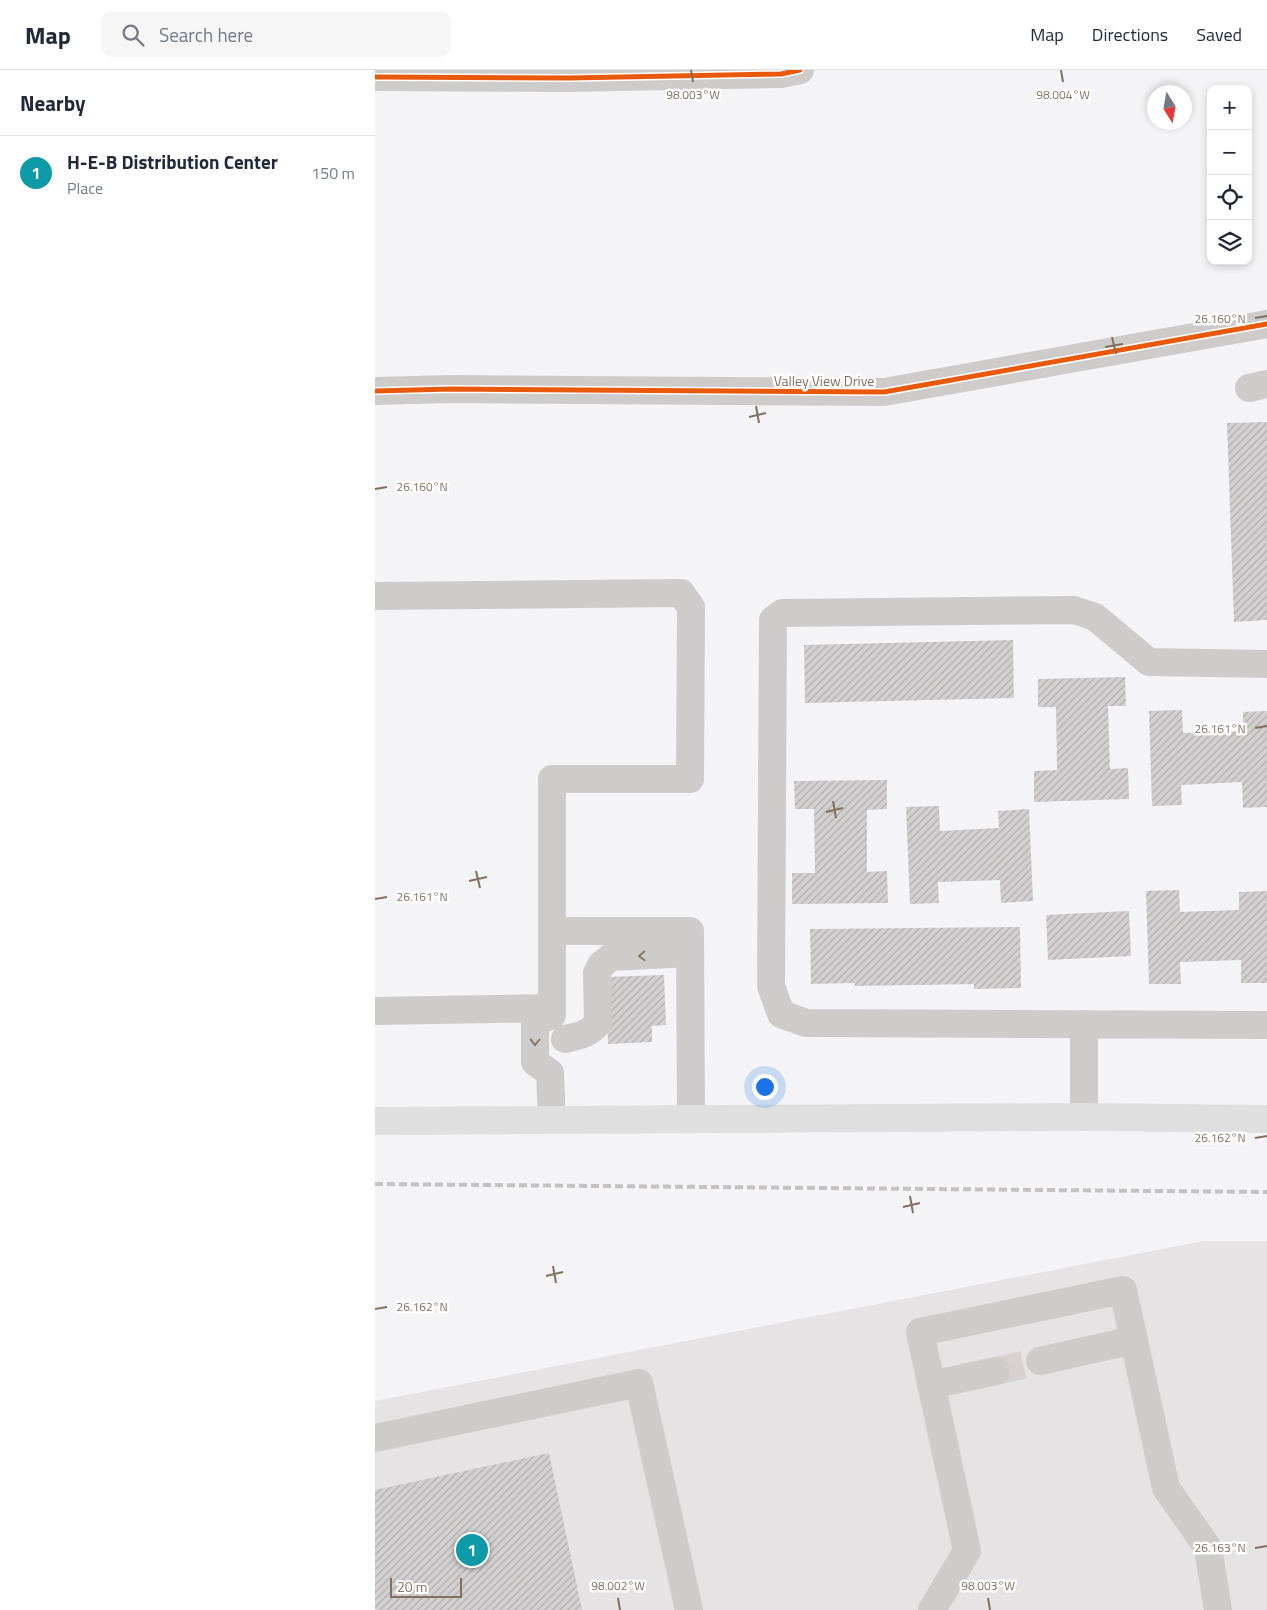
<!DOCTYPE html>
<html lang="en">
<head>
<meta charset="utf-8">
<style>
  :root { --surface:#fff; --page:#f6f6f7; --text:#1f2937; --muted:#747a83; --line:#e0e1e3; --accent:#db2777 }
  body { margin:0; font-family:"Titillium Web",sans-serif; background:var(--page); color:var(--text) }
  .controls { position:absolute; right:15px; top:15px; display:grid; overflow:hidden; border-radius:10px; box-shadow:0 2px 8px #0003 }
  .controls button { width:45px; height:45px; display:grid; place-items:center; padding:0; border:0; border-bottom:1px solid var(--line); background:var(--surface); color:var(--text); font:25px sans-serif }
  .compass { position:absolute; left:772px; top:15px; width:45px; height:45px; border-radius:50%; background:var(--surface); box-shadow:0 2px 8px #0003; rotate:169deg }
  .scale { position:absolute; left:15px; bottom:12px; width:72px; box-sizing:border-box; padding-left:5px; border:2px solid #81705e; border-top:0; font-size:14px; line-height:18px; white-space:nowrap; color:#81705e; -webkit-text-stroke:4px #fff; paint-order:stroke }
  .you { position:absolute; left:389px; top:1016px; width:18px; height:18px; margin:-12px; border:4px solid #fff; border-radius:50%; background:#1a73e8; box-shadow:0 0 0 8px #1a73e833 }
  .badge { display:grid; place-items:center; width:32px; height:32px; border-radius:50%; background:var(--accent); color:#fff; font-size:16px; font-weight:700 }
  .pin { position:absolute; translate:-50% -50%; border:2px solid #fff; box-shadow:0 1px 5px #0006 }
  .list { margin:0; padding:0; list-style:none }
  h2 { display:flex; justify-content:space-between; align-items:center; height:65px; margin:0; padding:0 20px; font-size:21px }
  h2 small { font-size:16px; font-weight:400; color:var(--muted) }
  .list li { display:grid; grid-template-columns:32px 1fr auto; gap:15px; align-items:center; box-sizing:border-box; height:75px; padding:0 20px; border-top:1px solid var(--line) }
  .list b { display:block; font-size:19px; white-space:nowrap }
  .list p { margin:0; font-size:16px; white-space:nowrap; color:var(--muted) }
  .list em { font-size:16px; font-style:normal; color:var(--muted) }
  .icon { flex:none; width:28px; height:28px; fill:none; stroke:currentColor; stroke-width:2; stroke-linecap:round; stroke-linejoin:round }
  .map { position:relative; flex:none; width:892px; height:1540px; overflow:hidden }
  header { display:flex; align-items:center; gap:30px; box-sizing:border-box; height:70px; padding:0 25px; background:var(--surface); border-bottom:1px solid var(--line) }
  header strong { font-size:24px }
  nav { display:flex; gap:28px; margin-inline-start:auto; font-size:18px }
  .search { width:350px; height:45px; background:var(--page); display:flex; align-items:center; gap:12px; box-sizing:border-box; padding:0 18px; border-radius:10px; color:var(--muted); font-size:19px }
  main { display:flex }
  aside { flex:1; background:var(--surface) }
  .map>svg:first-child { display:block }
  .built { fill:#e5e3e3 }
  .building { fill:url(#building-hatch) }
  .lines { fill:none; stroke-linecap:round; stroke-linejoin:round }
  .minor-tunnel { stroke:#d7d2d0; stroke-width:28; stroke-dasharray:28 14; stroke-linecap:butt }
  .minor { stroke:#cdcccb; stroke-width:28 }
  .major { stroke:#e0dfdf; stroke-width:28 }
  .rail { stroke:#c3c2c0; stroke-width:4; stroke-dasharray:8 4; stroke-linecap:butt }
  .cycleway-casing { stroke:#fff; stroke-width:8 }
  .cycleway { stroke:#e8590c; stroke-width:5 }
  .oneway { stroke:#897969 }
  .ticks { fill:none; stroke:#81705e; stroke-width:2 }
  .labels { text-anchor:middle; stroke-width:5; stroke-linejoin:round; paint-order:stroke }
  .street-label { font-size:14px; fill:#81705e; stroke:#fff }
  .ticks-label { font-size:12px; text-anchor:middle; fill:#81705e; stroke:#fff; stroke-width:5; stroke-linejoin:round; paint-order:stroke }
</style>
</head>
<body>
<header>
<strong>Map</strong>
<div class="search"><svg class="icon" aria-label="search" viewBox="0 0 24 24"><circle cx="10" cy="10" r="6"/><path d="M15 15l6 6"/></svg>Search here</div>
<nav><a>Map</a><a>Directions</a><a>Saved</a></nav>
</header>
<main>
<aside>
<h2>Nearby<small></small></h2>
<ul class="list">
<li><span class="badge" style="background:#0f9aa8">1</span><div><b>H-E-B Distribution Center</b><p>Place</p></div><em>150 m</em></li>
</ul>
</aside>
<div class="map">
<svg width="892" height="1540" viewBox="0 0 892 1540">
  <defs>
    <pattern id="building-hatch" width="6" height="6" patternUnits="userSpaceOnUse" patternTransform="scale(1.25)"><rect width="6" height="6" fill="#d2d0d0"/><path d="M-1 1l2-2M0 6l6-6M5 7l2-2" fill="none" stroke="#b0adac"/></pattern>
  </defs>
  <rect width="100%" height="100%" fill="#f4f3f6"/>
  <path class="built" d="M829 1171H892V1540H0V1331Z"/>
  <path class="building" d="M892 352V550L859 552 852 353Z
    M638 570 639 628 430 633 429 575Z
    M750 607 751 636H733L735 699 753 698 754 729 659 732V701L682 700 681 637H663V609Z
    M807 640 808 663 868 661V642L892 641V737L868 738 867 712 806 715 807 735 777 736 774 641Z
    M512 710V739L492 740V802L512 801 513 833 417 834V803H440L439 739H420L419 711Z
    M564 736 565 761 624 758 623 741 654 739 658 831 626 833 625 810 563 812 564 833 535 834 531 737Z
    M804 820 805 842 864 840V822L892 821V913H866V890L805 892 806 914H774L771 821Z
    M754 841 756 886 673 890 671 845Z
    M645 857 646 918 599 919V914L480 916 479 913 436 914 435 859Z
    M289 905 291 955 277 956V972L233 974 231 907Z
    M174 1383 207 1540H0V1420Z"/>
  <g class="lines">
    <path class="minor-tunnel" d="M621 1301 665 1291"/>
    <path class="minor" d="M0 7 194 8 406 4 425 0
      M874 318 892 314
      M0 321 76 319 509 322 892 254
      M0 526 306 523 316 537 315 709H177V945
      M892 594 774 592 720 547 699 540 407 543 398 550 396 916 406 944 431 953 892 955
      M177 861H315L316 1049
      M0 941 176 938
      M190 969C203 966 215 964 223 953L222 903 226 895 236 887 315 883
      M175 1003 160 992V952L177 945
      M175 1003 177 1050
      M709 1047V954
      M665 1291 759 1270
      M556 1315 621 1301
      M0 1368 264 1313 314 1540
      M557 1540 592 1481 545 1262 748 1220 791 1418 833 1478 843 1540"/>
    <path class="major" d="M0 1051 709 1047 892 1049"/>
    <path class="rail" d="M0 1114 892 1122"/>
    <g class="cycleway-casing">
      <path id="cycleway" d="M0 7 194 8 406 4 425 0
        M0 321 76 319 509 322 892 254"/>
    </g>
    <use href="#cycleway" class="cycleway"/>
  </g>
  <defs><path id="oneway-chevron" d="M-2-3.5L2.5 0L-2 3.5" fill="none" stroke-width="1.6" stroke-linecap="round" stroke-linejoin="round" transform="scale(1.25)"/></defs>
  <g class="oneway">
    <use href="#oneway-chevron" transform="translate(267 886) rotate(177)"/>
    <use href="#oneway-chevron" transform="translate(160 972) rotate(91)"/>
  </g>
  <path class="ticks" d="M316 0 318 12M686 0 688 12M880 248 892 246M737 267 741 284M730 277 748 274M381 336 384 353M374 347 391 343M0 419 12 417M880 658 892 656M458 731 461 748M451 742 468 738M101 801 105 818M94 811 112 807M0 829 12 827M880 1068 892 1066M535 1126 538 1143M528 1137 545 1133M178 1196 181 1213M171 1206 188 1202M0 1239 12 1237M880 1478 892 1476M243 1528 245 1540M613 1528 615 1540"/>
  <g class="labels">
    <g class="street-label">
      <text x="449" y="316">Valley View Drive</text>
    </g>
  </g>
  <g class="ticks-label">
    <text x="318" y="29">98.003°W</text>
    <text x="688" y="29">98.004°W</text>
    <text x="845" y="253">26.160°N</text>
    <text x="47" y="421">26.160°N</text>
    <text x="845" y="663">26.161°N</text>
    <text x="47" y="831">26.161°N</text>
    <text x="845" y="1072">26.162°N</text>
    <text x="47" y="1241">26.162°N</text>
    <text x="845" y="1482">26.163°N</text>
    <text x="243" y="1520">98.002°W</text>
    <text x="613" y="1520">98.003°W</text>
  </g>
</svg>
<div class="controls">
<button>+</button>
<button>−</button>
<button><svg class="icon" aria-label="locate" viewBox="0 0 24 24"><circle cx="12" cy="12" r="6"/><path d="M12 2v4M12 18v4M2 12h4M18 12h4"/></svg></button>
<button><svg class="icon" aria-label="layers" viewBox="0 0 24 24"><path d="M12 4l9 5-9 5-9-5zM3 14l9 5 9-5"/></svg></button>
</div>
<svg class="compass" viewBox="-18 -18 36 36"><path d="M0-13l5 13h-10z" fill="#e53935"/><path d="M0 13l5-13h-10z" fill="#747a83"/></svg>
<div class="scale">20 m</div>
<div class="you"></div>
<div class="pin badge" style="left:97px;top:1480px;background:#0f9aa8">1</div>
</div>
</main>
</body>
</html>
